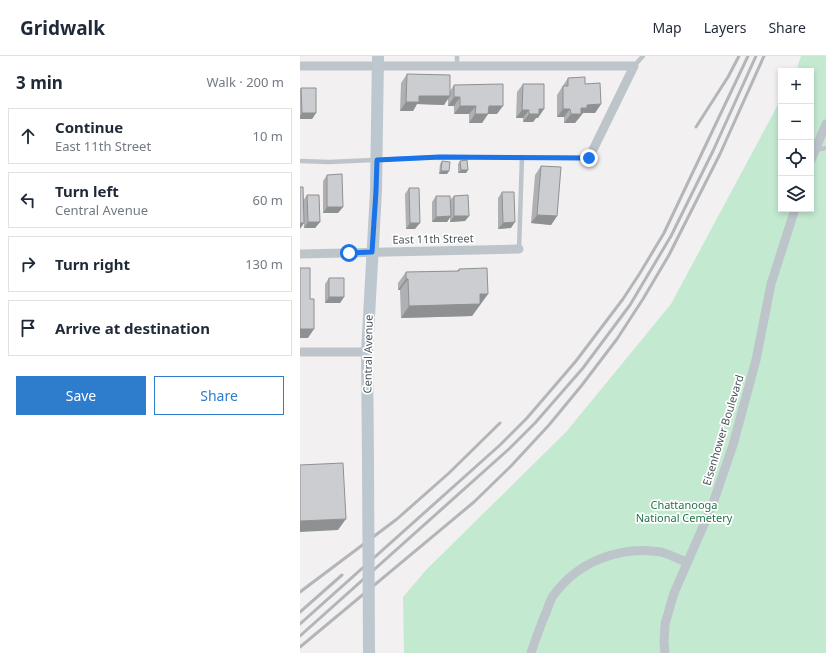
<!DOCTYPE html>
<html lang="en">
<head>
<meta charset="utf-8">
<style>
  :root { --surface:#fff; --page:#f2f2f3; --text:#1f2937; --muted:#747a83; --line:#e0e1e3; --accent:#2e7dcd }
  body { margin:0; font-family:"Noto Sans",sans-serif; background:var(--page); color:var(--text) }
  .controls { position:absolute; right:12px; top:12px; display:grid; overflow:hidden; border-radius:0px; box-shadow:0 2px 6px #0003 }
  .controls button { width:36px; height:36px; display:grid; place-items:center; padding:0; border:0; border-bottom:1px solid var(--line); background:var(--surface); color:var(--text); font:20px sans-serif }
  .stop { position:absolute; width:12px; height:12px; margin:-9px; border:3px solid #1a73e8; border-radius:50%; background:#fff }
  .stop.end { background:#1a73e8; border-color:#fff; box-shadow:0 1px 4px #0008 }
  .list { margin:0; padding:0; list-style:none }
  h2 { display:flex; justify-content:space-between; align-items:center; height:52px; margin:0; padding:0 16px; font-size:17px }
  h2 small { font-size:13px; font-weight:400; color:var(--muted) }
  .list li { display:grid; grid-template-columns:26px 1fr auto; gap:12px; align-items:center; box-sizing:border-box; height:56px; margin:0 8px 8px; padding:0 8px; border:1px solid var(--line); border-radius:0px }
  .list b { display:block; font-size:15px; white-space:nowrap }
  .list p { margin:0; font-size:13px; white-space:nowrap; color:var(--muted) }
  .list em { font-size:13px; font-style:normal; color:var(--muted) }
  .actions { display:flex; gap:8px; padding:12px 16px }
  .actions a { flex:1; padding:9px 0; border:1px solid var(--accent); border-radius:0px; text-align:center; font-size:14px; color:var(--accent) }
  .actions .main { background:var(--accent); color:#fff }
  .icon { flex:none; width:22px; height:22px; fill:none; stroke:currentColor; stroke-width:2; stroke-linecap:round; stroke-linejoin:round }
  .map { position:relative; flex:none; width:526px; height:597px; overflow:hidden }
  header { display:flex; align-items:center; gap:24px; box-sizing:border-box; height:56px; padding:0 20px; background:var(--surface); border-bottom:1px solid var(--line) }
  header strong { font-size:19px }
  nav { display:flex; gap:22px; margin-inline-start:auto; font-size:14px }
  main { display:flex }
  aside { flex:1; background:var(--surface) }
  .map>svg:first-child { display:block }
  .green { fill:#c3ead0 }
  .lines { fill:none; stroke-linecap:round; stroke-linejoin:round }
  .lane { stroke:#bdc4ca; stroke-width:4.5 }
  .street { stroke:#bdc4ca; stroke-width:9 }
  .secondary { stroke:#bdc7cf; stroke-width:12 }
  .rail { stroke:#b2b5b9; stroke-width:3 }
  .secondary-bridge { stroke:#bdc7cf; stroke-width:12 }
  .wall { fill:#afb0b4 }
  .shaded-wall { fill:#8e9092 }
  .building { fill:#cbcdd1; stroke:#8e9092 }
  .route { stroke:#1a73e8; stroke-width:5 }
  .labels { text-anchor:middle; stroke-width:3.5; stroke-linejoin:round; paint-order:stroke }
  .street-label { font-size:11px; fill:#4a545b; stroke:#fff }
  .park-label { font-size:11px; fill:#227446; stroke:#fff }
</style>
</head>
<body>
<header>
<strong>Gridwalk</strong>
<nav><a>Map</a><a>Layers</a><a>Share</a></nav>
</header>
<main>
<aside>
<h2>3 min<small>Walk · 200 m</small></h2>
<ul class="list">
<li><svg class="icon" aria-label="ahead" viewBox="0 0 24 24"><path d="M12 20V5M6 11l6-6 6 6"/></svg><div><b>Continue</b><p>East 11th Street</p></div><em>10 m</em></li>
<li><svg class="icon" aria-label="left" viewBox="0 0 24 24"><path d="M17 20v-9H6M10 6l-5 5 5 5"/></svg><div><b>Turn left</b><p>Central Avenue</p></div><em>60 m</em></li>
<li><svg class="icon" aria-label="right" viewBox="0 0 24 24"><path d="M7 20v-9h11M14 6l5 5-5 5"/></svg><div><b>Turn right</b></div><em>130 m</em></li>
<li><svg class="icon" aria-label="arrive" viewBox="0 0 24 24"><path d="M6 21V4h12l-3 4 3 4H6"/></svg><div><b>Arrive at destination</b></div></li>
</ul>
<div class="actions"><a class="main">Save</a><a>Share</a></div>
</aside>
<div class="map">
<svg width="526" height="597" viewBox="0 0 526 597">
  <rect width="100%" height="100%" fill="#f2f0f0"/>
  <path class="green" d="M501 0H526V597H104L103 541 126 514 266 376 371 248 481 43V153H511V15H496Z"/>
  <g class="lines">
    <path class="lane" d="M157 0V10
      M334 10 343 0
      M516 94 526 92
      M0 105 29 106 140 101 289 102
      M219 193 222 101"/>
    <path class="street" d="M0 10H334L289 102
      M511 104 526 68
      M0 198 219 193
      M0 296H67
      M231 597C236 582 241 568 247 554 249 549 250 544 253 540 277 506 320 489 361 496 369 498 378 503 387 506
      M365 597 364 587 365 568 374 537 412 450 433 389 456 304 471 228 495 153"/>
    <path class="secondary" d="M68 404 67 296 76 135 78 0"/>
    <path class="rail" d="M396 71 428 21 439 0
      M0 536 97 463 149 417 200 367
      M0 556 42 519
      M0 568 200 389 227 362 276 305 323 243 340 217 364 177 448 0
      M0 580 210 392 235 367 283 312 330 249 371 180 413 95 456 0
      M0 591 174 446 211 410 249 369 282 329 317 283 343 243 369 199 420 98 464 0"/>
    <path class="secondary-bridge" d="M68 404 69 597"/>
  </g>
  <path class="wall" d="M107 18 150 35 154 29 197 58H188L182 67H169V58H154V50H148V42L144 49 117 48 113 55H100L101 27Z
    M268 22 285 28 301 48 295 57H283L275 67H264V61H257V39Z
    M223 28 238 62H236L233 66H223V62H216L217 36Z
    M1 32 16 57 12 63H0V34Z
    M142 105 149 115 147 118H139L140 108Z
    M160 105 168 114 166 117H158V108Z
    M241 110 257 160 251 169 231 167 235 119Z
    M27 119 43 151 38 157H23V125Z
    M109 132 115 173H106L105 138Z
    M202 136 211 172 198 173V142Z
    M7 139 20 166 15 172H4L3 145Z
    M136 140 150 144 154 140 169 160 165 165 150 166V161L147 166H132V146Z
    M159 213 188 238 172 260 101 262 100 234H98V227L106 216 157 215Z
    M29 222 44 241 40 247H25V228Z"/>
  <path class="shaded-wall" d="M119 40H150L144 49 117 48 113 55H100L106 46Z
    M154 41H160L154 50H148Z
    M301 48 295 57H283L275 67H264L271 58 287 49Z
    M160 50H176L169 58H154Z
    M189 50H203L197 58H188L182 67H169L175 58Z
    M239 53H244L238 62H236L233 66H223L229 58Z
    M263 53H270L264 61H257Z
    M222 54H229L223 62H216Z
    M2 57H16L12 63H0V60Z
    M161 114H168L166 117H158Z
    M141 115H149L147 118H139Z
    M27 151H43L38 157H23Z
    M237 159 257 160 251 169 231 167Z
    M151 160 147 166H132L136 161Z
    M154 160H169L165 165 150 166Z
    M8 166H20L15 172H4Z
    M215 166 211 172 198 173 203 167Z
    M0 167H4L0 173Z
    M110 167H120L115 173H106Z
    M106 223H108L100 234H98Z
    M180 238H188L172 260 101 262 109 250Z
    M29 241H44L40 247H25Z
    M0 273H14L8 282H0Z
    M46 463 38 474 0 476V465Z"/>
  <path class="building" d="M107 18 150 19V40H119V46H106Z
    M285 21V28L300 27 301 48 287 49V52H281V58H271L270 53H263V30H268V22Z
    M203 28V50H189L188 58H175L176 50H160V41H154V29Z
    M223 28H244V53H239V58H229V54H222Z
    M1 32H16V57H2Z
    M167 104 168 114H161L160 105Z
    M142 105 150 106 149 115H141Z
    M241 110 261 111 257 160 237 159Z
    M42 118 43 151H27V119Z
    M0 131H3L4 167H0Z
    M109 132H119L120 167H110Z
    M202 136H214L215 166 203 167Z
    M7 139H19L20 166H8Z
    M168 139 169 160H154V140Z
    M136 140H150L151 160 136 161Z
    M0 212H10V243H14V273H0Z
    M187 212 188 238H180V248L109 250 108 223H106V216L159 215V213Z
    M29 222H44V241H29Z
    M43 407 46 463 0 465V409Z"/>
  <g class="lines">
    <path class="route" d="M49 197 72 196 76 135 77 104 140 101 289 102"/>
  </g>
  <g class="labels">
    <g class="street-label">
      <text transform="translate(133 183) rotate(-1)" y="4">East 11th Street</text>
      <text transform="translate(68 298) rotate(-89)" y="4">Central Avenue</text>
      <text transform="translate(423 374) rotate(-73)" y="4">Eisenhower Boulevard</text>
    </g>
    <g class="park-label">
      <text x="384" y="453">Chattanooga<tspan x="384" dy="13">National Cemetery</tspan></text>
    </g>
  </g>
</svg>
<div class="controls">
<button>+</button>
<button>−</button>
<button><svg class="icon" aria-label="locate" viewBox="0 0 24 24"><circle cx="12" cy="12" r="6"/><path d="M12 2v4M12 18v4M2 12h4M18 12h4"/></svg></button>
<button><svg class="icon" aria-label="layers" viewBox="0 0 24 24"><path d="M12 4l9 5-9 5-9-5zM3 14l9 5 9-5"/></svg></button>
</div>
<div class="stop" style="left:49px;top:197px"></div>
<div class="stop end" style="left:289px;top:102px"></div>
</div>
</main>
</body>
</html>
